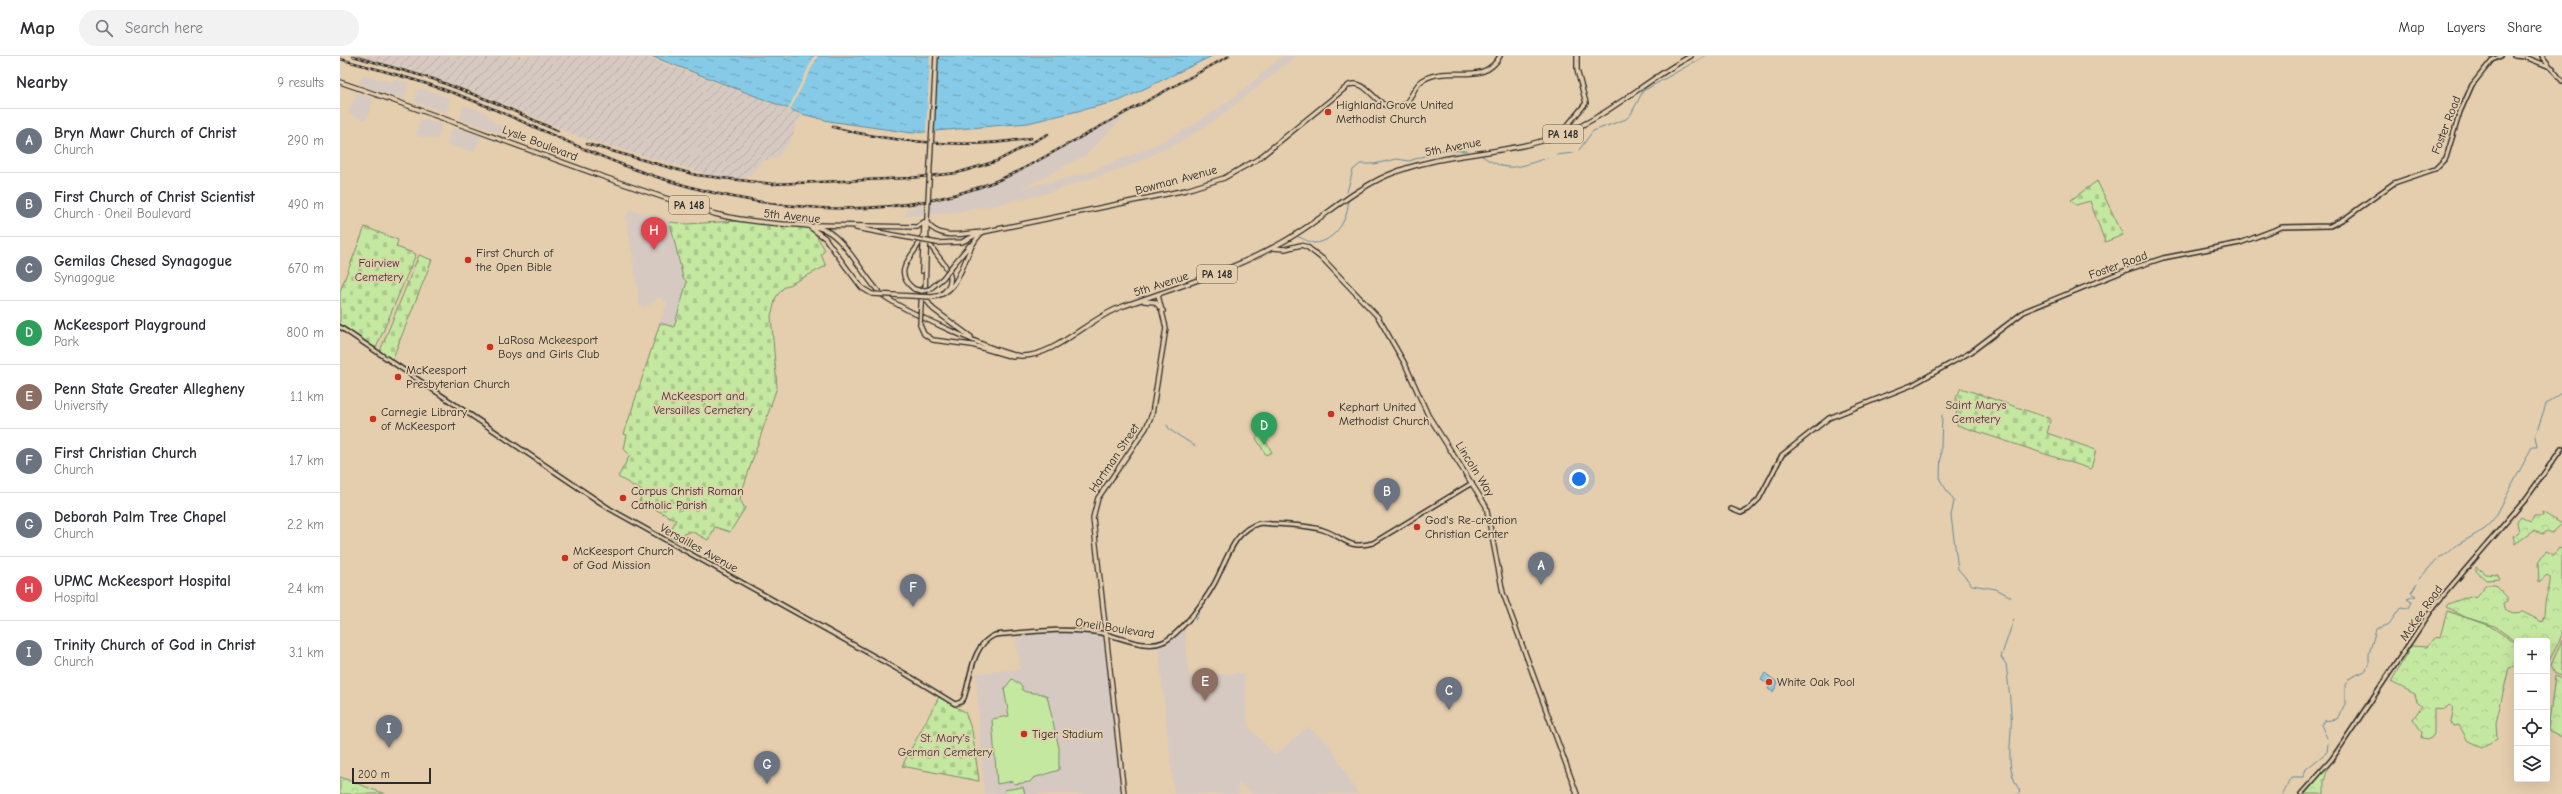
<!DOCTYPE html>
<html lang="en">
<head>
<meta charset="utf-8">
<style>
  :root { --surface:#fff; --page:#f2f2f3; --text:#2b2b33; --muted:#7c7c81; --line:#e1e1e2; --accent:#ea580c }
  body { margin:0; font-family:"Comic Neue",sans-serif; background:var(--page); color:var(--text) }
  .controls { position:absolute; right:12px; bottom:12px; display:grid; overflow:hidden; border-radius:4px; box-shadow:0 4px 16px #0002 }
  .controls button { width:36px; height:36px; display:grid; place-items:center; padding:0; border:0; border-bottom:1px solid var(--line); background:var(--surface); color:var(--text); font:20px sans-serif }
  .scale { position:absolute; left:12px; bottom:10px; width:79px; box-sizing:border-box; padding-left:4px; border:2px solid #2b2b2b; border-top:0; font-size:11px; line-height:14px; white-space:nowrap; color:#2b2b2b; -webkit-text-stroke:3px #e5ceae; paint-order:stroke }
  .you { position:absolute; left:1239px; top:423px; width:14px; height:14px; margin:-10px; border:3px solid #fff; border-radius:50%; background:#1a73e8; box-shadow:0 0 0 6px #1a73e833 }
  .badge { display:grid; place-items:center; width:26px; height:26px; border-radius:50%; background:var(--accent); color:#fff; font-size:13px; font-weight:700 }
  .pin { position:absolute; translate:-50% -33px; filter:drop-shadow(0 1px 2px #0008) }
  .pin::after { content:''; position:absolute; top:21px; width:14px; height:12px; background:inherit; clip-path:polygon(0 0,100% 0,50% 100%) }
  .list { margin:0; padding:0; list-style:none }
  h2 { display:flex; justify-content:space-between; align-items:center; height:52px; margin:0; padding:0 16px; font-size:17px }
  h2 small { font-size:13px; font-weight:400; color:var(--muted) }
  .list li { display:grid; grid-template-columns:26px 1fr auto; gap:12px; align-items:center; box-sizing:border-box; height:64px; padding:0 16px; border-top:1px solid var(--line) }
  .list b { display:block; font-size:15px; white-space:nowrap }
  .list p { margin:0; font-size:13px; white-space:nowrap; color:var(--muted) }
  .list em { font-size:13px; font-style:normal; color:var(--muted) }
  .icon { flex:none; width:22px; height:22px; fill:none; stroke:currentColor; stroke-width:2; stroke-linecap:round; stroke-linejoin:round }
  .map { position:relative; flex:none; width:2222px; height:738px; overflow:hidden }
  header { display:flex; align-items:center; gap:24px; box-sizing:border-box; height:56px; padding:0 20px; background:var(--surface); border-bottom:1px solid var(--line) }
  header strong { font-size:19px }
  nav { display:flex; gap:22px; margin-inline-start:auto; font-size:14px }
  .search { width:280px; height:36px; background:var(--page); display:flex; align-items:center; gap:10px; box-sizing:border-box; padding:0 14px; border-radius:22px; color:var(--muted); font-size:15px }
  main { display:flex }
  aside { flex:1; background:var(--surface) }
  .map>svg:first-child { display:block }
  .built { fill:#d6c9c1 }
  .industrial { fill:url(#industrial-furrows) }
  .forest { fill:url(#forest-crowns); stroke:#788a66 }
  .cemetery { fill:url(#cemetery-stones); stroke:#788a66 }
  .park { fill:#c5e8a1; stroke:#788a66 }
  .water { fill:url(#water-ripples); stroke:#628a9c }
  .pier { fill:#e5ceae }
  .lines { fill:none; stroke-linecap:round; stroke-linejoin:round }
  .stream { stroke:#628a9c; stroke-width:1 }
  .tertiary-casing { stroke:#2b2b2b; stroke-width:6 }
  .secondary-casing { stroke:#2b2b2b; stroke-width:6 }
  .primary-casing { stroke:#2b2b2b; stroke-width:6 }
  .tertiary { stroke:#e5ceae; stroke-width:3 }
  .secondary { stroke:#e5ceae; stroke-width:3.5 }
  .primary { stroke:#e5ceae; stroke-width:3.5 }
  .rail-casing { stroke:#2b2b2b; stroke-width:2.5 }
  .rail { stroke:#e5ceae; stroke-width:1; stroke-dasharray:3; stroke-linecap:butt }
  .primary-bridge-casing { stroke:#2b2b2b; stroke-width:6; stroke-linecap:butt }
  .primary-bridge { stroke:#e5ceae; stroke-width:3.5 }
  .poi-dot { fill:#c8321e; stroke:#e5ceae; stroke-width:1.5 }
  .labels { text-anchor:middle; stroke-width:3.5; stroke-linejoin:round; paint-order:stroke }
  .shield { fill:#e5ceae; stroke:#635c52; stroke-width:1 }
  .shield-label { font-size:11px; font-weight:bold; fill:#2b2b2b }
  .poi-label { font-size:12px; fill:#2b2b2b; stroke:#e5ceae; text-anchor:start }
  .street-label { font-size:12px; fill:#2b2b2b; stroke:#e5ceae }
  .park-label { font-size:12px; fill:#3a3e37; stroke:#e5ceae }
</style>
</head>
<body>
<header>
<strong>Map</strong>
<div class="search"><svg class="icon" aria-label="search" viewBox="0 0 24 24"><circle cx="10" cy="10" r="6"/><path d="M15 15l6 6"/></svg>Search here</div>
<nav><a>Map</a><a>Layers</a><a>Share</a></nav>
</header>
<main>
<aside>
<h2>Nearby<small>9 results</small></h2>
<ul class="list">
<li><span class="badge" style="background:#6b7280">A</span><div><b>Bryn Mawr Church of Christ</b><p>Church</p></div><em>290 m</em></li>
<li><span class="badge" style="background:#6b7280">B</span><div><b>First Church of Christ Scientist</b><p>Church · Oneil Boulevard</p></div><em>490 m</em></li>
<li><span class="badge" style="background:#6b7280">C</span><div><b>Gemilas Chesed Synagogue</b><p>Synagogue</p></div><em>670 m</em></li>
<li><span class="badge" style="background:#2e9e5b">D</span><div><b>McKeesport Playground</b><p>Park</p></div><em>800 m</em></li>
<li><span class="badge" style="background:#8d6e63">E</span><div><b>Penn State Greater Allegheny</b><p>University</p></div><em>1.1 km</em></li>
<li><span class="badge" style="background:#6b7280">F</span><div><b>First Christian Church</b><p>Church</p></div><em>1.7 km</em></li>
<li><span class="badge" style="background:#6b7280">G</span><div><b>Deborah Palm Tree Chapel</b><p>Church</p></div><em>2.2 km</em></li>
<li><span class="badge" style="background:#e0444e">H</span><div><b>UPMC McKeesport Hospital</b><p>Hospital</p></div><em>2.4 km</em></li>
<li><span class="badge" style="background:#6b7280">I</span><div><b>Trinity Church of God in Christ</b><p>Church</p></div><em>3.1 km</em></li>
</ul>
</aside>
<div class="map">
<svg width="2222" height="738" viewBox="0 0 2222 738">
  <defs>
    <pattern id="industrial-furrows" width="10" height="10" patternUnits="userSpaceOnUse"><rect width="10" height="10" fill="#d6c9c1"/><path d="M-1 1l2-2M0 10L10 0M9 11l2-2" fill="none" stroke="#b8ada6"/></pattern>
    <pattern id="forest-crowns" width="20" height="18" patternUnits="userSpaceOnUse"><rect width="20" height="18" fill="#c5e8a1"/><path d="M2 6a3 3 0 1 1 6 0M12 15a3 3 0 1 1 6 0" fill="none" stroke="#a9c78b"/></pattern>
    <pattern id="cemetery-stones" width="16" height="16" patternUnits="userSpaceOnUse"><rect width="16" height="16" fill="#c5e8a1"/><path d="M2 7V4a2 2 0 0 1 4 0v3zM10 15v-3a2 2 0 0 1 4 0v3z" fill="#a9c78b"/></pattern>
    <pattern id="water-ripples" width="26" height="14" patternUnits="userSpaceOnUse"><rect width="26" height="14" fill="#86cae7"/><path d="M2 4q2-2 4 0t4 0M15 11q2-2 4 0t4 0" fill="none" stroke="#6ea4bb"/></pattern>
  </defs>
  <rect width="100%" height="100%" fill="#e5ceae"/>
  <filter id="ink" filterUnits="userSpaceOnUse"><feTurbulence type="fractalNoise" baseFrequency=".025" numOctaves="2"/><feDisplacementMap in="SourceGraphic" scale="8" xChannelSelector="R" yChannelSelector="G"/><feConvolveMatrix kernelMatrix="1 2 1 2 8 2 1 2 1" color-interpolation-filters="sRGB"/></filter>
  <g filter="url(#ink)">
    <path class="built" d="M942 0H957L878 62 840 86 786 111 705 138 650 150 609 157 566 160V153L621 139 683 114 789 56 746 99 691 128 678 133 745 118 811 91 855 68 897 39Z
      M22 19 52 26 54 23 69 27 64 44 19 28Z
      M83 33 110 42 106 57 74 46 77 34Z
      M17 37 33 43 27 63 24 64 8 57Z
      M124 49 147 57 148 60 155 67 180 76 181 80 178 83 172 81 122 64 120 62Z
      M86 63 102 69 97 84 76 79 80 64Z
      M115 72 141 80 134 96 107 89 111 74Z
      M291 154 329 164 330 166 343 222 347 226 334 271 320 267 327 247 320 241 306 251 300 250 286 159Z
      M844 567 849 620 904 617 908 670 935 699 968 671 989 688 1018 738H913L898 726 899 738H834L818 588 829 582Z
      M730 575 760 578 765 586 782 738H644L636 618 680 613 676 579Z"/>
    <path class="industrial" d="M19 0H304L461 58 449 87 437 102 422 105 414 115 401 123 377 121 242 82 160 46 93 21Z"/>
    <path class="forest" d="M2202 456 2222 468 2212 477 2207 475 2203 478 2193 475 2175 488 2173 480 2179 476 2177 466 2181 461 2190 466 2194 460H2203Z
      M2219 492 2222 493V579L2207 609V585L2177 586 2154 570 2125 561 2106 551 2108 548 2130 540 2136 542 2142 536 2145 529H2155L2167 541V545L2163 548 2164 553 2173 557 2183 556 2202 566C2205 558 2204 554 2205 547 2206 538 2211 531 2210 521L2207 519 2199 526 2198 507 2206 495 2214 499Z
      M2136 511 2145 518 2158 519 2159 523 2146 524 2136 515Z
      M2107 555 2150 570 2177 588V609L2169 612 2156 667 2157 683 2142 691 2128 685 2119 669 2113 670 2111 666 2114 651 2109 649 2105 653 2094 652V678L2090 683 2081 682 2082 676 2073 663 2082 650 2077 646 2075 638 2051 626 2071 590 2087 591 2095 582 2100 581Z
      M2222 584V620L2216 618 2211 609Z
      M2215 620 2222 623V681L2208 674Z
      M1988 711 1984 726V738H1965Z
      M0 721 45 738H0Z"/>
    <path class="cemetery" d="M1757 125 1783 179 1765 186 1750 145 1736 149 1731 144Z
      M397 165 467 171 476 179 485 194 481 199 486 210 443 232 436 241 431 260 437 331 401 438 400 444 405 452 390 476 375 471 368 484 351 475 341 479 337 485 328 480 336 464 299 445 304 436 278 421 290 399 284 393 287 379 284 378 320 267 334 271 347 226 343 222 330 166 347 168Z
      M25 171 58 184 56 191 76 198 36 292 0 268V235Z
      M79 199 92 204 52 304 40 295Z
      M1621 332 1711 363 1707 377 1756 394 1751 413 1617 369 1616 342Z
      M599 641 625 656 632 675 639 725 562 710Z"/>
    <path class="park" d="M921 378 932 396 926 399 916 382Z
      M672 623 682 630V634C690 639 699 635 707 640L719 692V714L693 722 690 726 674 728 673 725 657 728 652 663 669 660 664 633Z
      M683 731 685 738H665L664 734Z"/>
    <path class="water" d="M311 0H872L779 45 688 67 572 77 489 65 462 58Z
      M1425 617 1438 627 1433 636 1428 633 1430 629 1421 624Z"/>
    <path class="pier" d="M474 0H478L449 56 445 54 448 53Z
      M590 0H598L593 78H586Z"/>
    <g class="lines">
      <path class="stream" d="M1239 94 1253 75 1286 63 1291 58 1303 35 1365 0
        M1216 99 1234 97
        M1142 100C1170 118 1177 111 1207 102
        M1007 136 1013 114 1020 108H1034L1057 103 1069 105 1103 94 1127 95
        M958 181C964 182 969 187 975 187 994 186 1010 162 1008 144
        M1602 359 1600 424 1614 445 1611 460 1618 513 1632 529 1656 533 1671 541
        M827 369 830 374 855 390
        M2196 378 2206 348 2222 337
        M2079 523 2099 501 2107 498 2117 489 2145 473 2156 460 2192 391H2197L2195 380
        M1674 563 1661 601 1666 608C1668 624 1670 641 1671 657 1673 684 1663 710 1680 735L1678 737
        M855 564 858 558
        M1987 682 1981 669 1984 665 1997 663 2005 648V629L2010 622 2025 615 2029 609V598L2036 573 2049 568 2061 551 2068 552 2071 546 2067 543 2076 540 2071 537 2077 528
        M1943 738 1952 721H1963L1966 713 1987 696 1988 687"/>
      <g class="tertiary-casing">
        <path id="tertiary" d="M2175 0 2185 1 2213 12
          M2202 0 2222 25
          M0 271 270 453 566 618 615 648 621 646 624 642C631 621 632 588 655 579 690 576 725 571 761 577 778 580 805 594 823 586 839 579 864 546 873 530 886 508 892 474 920 467 940 469 964 468 983 474 1005 481 1006 494 1033 487L1132 427
          M1391 453 1401 457 1409 453 1419 443 1442 399 1489 362 1572 329 1631 296 1685 255 1784 215 1823 202 1900 187 1942 171 1990 170 2007 161 2054 127 2095 113 2106 102 2120 56 2132 29 2152 4 2161 0
          M1961 738 1992 703 2095 549 2185 444 2222 392"/>
      </g>
      <g class="secondary-casing">
        <path id="secondary" d="M643 176 846 134 884 122 918 103 1009 29C1027 22 1035 51 1053 51 1073 51 1070 32 1083 24 1108 8 1144 31 1160 0
          M933 192 945 193 961 189 967 191 984 204 1038 261 1065 308 1088 359 1146 450 1163 537 1237 738
          M784 738 753 462 758 442 806 372 812 358 826 272 818 239"/>
      </g>
      <g class="primary-casing">
        <path id="primary" d="M0 26C125 68 248 119 375 158 397 164 418 166 441 168 455 169 472 168 485 174 505 183 523 219 539 236 554 251 660 299 681 300 715 301 749 262 781 251 837 231 889 216 941 187 978 167 1009 136 1048 119 1104 95 1167 100 1223 78 1269 60 1307 23 1351 0
          M1223 78 1227 70 1246 47 1237 14V0
          M587 163 585 242 593 253 631 281
          M587 167C601 185 624 177 643 176
          M475 169 577 171 584 166
          M470 171 485 182 506 211
          M516 172 548 178
          M588 184C594 202 624 218 603 237
          M597 187 622 186 638 178
          M613 209 630 189
          M582 215 584 168
          M574 233C549 214 576 200 582 181
          M590 233 603 222
          M592 241C625 237 621 194 643 176
          M804 245 815 246 823 255
          M581 249 582 233
          M580 269 584 278 593 284 632 289 673 301"/>
      </g>
      <use href="#tertiary" class="tertiary"/>
      <use href="#secondary" class="secondary"/>
      <use href="#primary" class="primary"/>
      <g class="rail-casing">
        <path id="rail" d="M13 0 93 23 156 47 218 75
          M0 3C43 15 87 26 129 43 181 63 230 89 283 109 407 156 554 174 677 116L889 0
          M493 71C551 87 632 93 691 82
          M247 88 356 119 433 128 570 122 617 117 657 105 708 78"/>
      </g>
      <use href="#rail" class="rail"/>
      <g class="primary-bridge-casing">
        <path id="primary-bridge" d="M587 163 596 0
          M548 178 597 187
          M506 211 522 232 532 238 592 241
          M603 222 613 209
          M574 233 582 235 590 233
          M580 269 581 249"/>
      </g>
      <use href="#primary-bridge" class="primary-bridge"/>
    </g>
  </g>
  <g class="poi-dot">
    <circle cx="988" cy="56" r="4"/>
    <circle cx="128" cy="204" r="4"/>
    <circle cx="150" cy="291" r="4"/>
    <circle cx="58" cy="321" r="4"/>
    <circle cx="991" cy="358" r="4"/>
    <circle cx="33" cy="363" r="4"/>
    <circle cx="283" cy="442" r="4"/>
    <circle cx="1077" cy="471" r="4"/>
    <circle cx="225" cy="502" r="4"/>
    <circle cx="1429" cy="626" r="4"/>
    <circle cx="684" cy="678" r="4"/>
  </g>
  <g class="labels">
    <g class="shield">
      <rect x="1203" y="69" width="40" height="18" rx="3"/>
      <rect x="329" y="140" width="40" height="18" rx="3"/>
      <rect x="857" y="209" width="40" height="18" rx="3"/>
    </g>
    <g class="shield-label">
      <text x="1223" y="82">PA 148</text>
      <text x="349" y="153">PA 148</text>
      <text x="877" y="222">PA 148</text>
    </g>
    <g class="poi-label">
      <text x="996" y="53">Highland Grove United<tspan x="996" dy="14">Methodist Church</tspan></text>
      <text x="136" y="201">First Church of<tspan x="136" dy="14">the Open Bible</tspan></text>
      <text x="158" y="288">LaRosa Mckeesport<tspan x="158" dy="14">Boys and Girls Club</tspan></text>
      <text x="66" y="318">McKeesport<tspan x="66" dy="14">Presbyterian Church</tspan></text>
      <text x="999" y="355">Kephart United<tspan x="999" dy="14">Methodist Church</tspan></text>
      <text x="41" y="360">Carnegie Library<tspan x="41" dy="14">of McKeesport</tspan></text>
      <text x="291" y="439">Corpus Christi Roman<tspan x="291" dy="14">Catholic Parish</tspan></text>
      <text x="1085" y="468">God's Re-creation<tspan x="1085" dy="14">Christian Center</tspan></text>
      <text x="233" y="499">McKeesport Church<tspan x="233" dy="14">of God Mission</tspan></text>
      <text x="1437" y="630">White Oak Pool</text>
      <text x="692" y="682">Tiger Stadium</text>
    </g>
    <g class="street-label">
      <text transform="translate(2106 69) rotate(-69)" y="4">Foster Road</text>
      <text transform="translate(200 87) rotate(21)" y="4">Lysle Boulevard</text>
      <text transform="translate(1113 91) rotate(-11)" y="4">5th Avenue</text>
      <text transform="translate(836 124) rotate(-15)" y="4">Bowman Avenue</text>
      <text transform="translate(452 160) rotate(6)" y="4">5th Avenue</text>
      <text transform="translate(1778 209) rotate(-20)" y="4">Foster Road</text>
      <text transform="translate(821 228) rotate(-18)" y="4">5th Avenue</text>
      <text transform="translate(774 402) rotate(-56)" y="4">Hartman Street</text>
      <text transform="translate(1135 413) rotate(58)" y="4">Lincoln Way</text>
      <text transform="translate(359 492) rotate(29)" y="4">Versailles Avenue</text>
      <text transform="translate(2081 557) rotate(-55)" y="4">McKee Road</text>
      <text transform="translate(775 572) rotate(9)" y="4">Oneil Boulevard</text>
    </g>
    <g class="park-label">
      <text x="39" y="211">Fairview<tspan x="39" dy="14">Cemetery</tspan></text>
      <text x="363" y="344">McKeesport and<tspan x="363" dy="14">Versailles Cemetery</tspan></text>
      <text x="1636" y="353">Saint Marys<tspan x="1636" dy="14">Cemetery</tspan></text>
      <text x="605" y="686">St. Mary's<tspan x="605" dy="14">German Cemetery</tspan></text>
    </g>
  </g>
</svg>
<div class="controls">
<button>+</button>
<button>−</button>
<button><svg class="icon" aria-label="locate" viewBox="0 0 24 24"><circle cx="12" cy="12" r="6"/><path d="M12 2v4M12 18v4M2 12h4M18 12h4"/></svg></button>
<button><svg class="icon" aria-label="layers" viewBox="0 0 24 24"><path d="M12 4l9 5-9 5-9-5zM3 14l9 5 9-5"/></svg></button>
</div>
<div class="scale">200 m</div>
<div class="you"></div>
<div class="pin badge" style="left:1201px;top:529px;background:#6b7280">A</div>
<div class="pin badge" style="left:1047px;top:455px;background:#6b7280">B</div>
<div class="pin badge" style="left:1109px;top:654px;background:#6b7280">C</div>
<div class="pin badge" style="left:924px;top:389px;background:#2e9e5b">D</div>
<div class="pin badge" style="left:865px;top:645px;background:#8d6e63">E</div>
<div class="pin badge" style="left:573px;top:551px;background:#6b7280">F</div>
<div class="pin badge" style="left:427px;top:728px;background:#6b7280">G</div>
<div class="pin badge" style="left:314px;top:194px;background:#e0444e">H</div>
<div class="pin badge" style="left:49px;top:692px;background:#6b7280">I</div>
</div>
</main>
</body>
</html>
